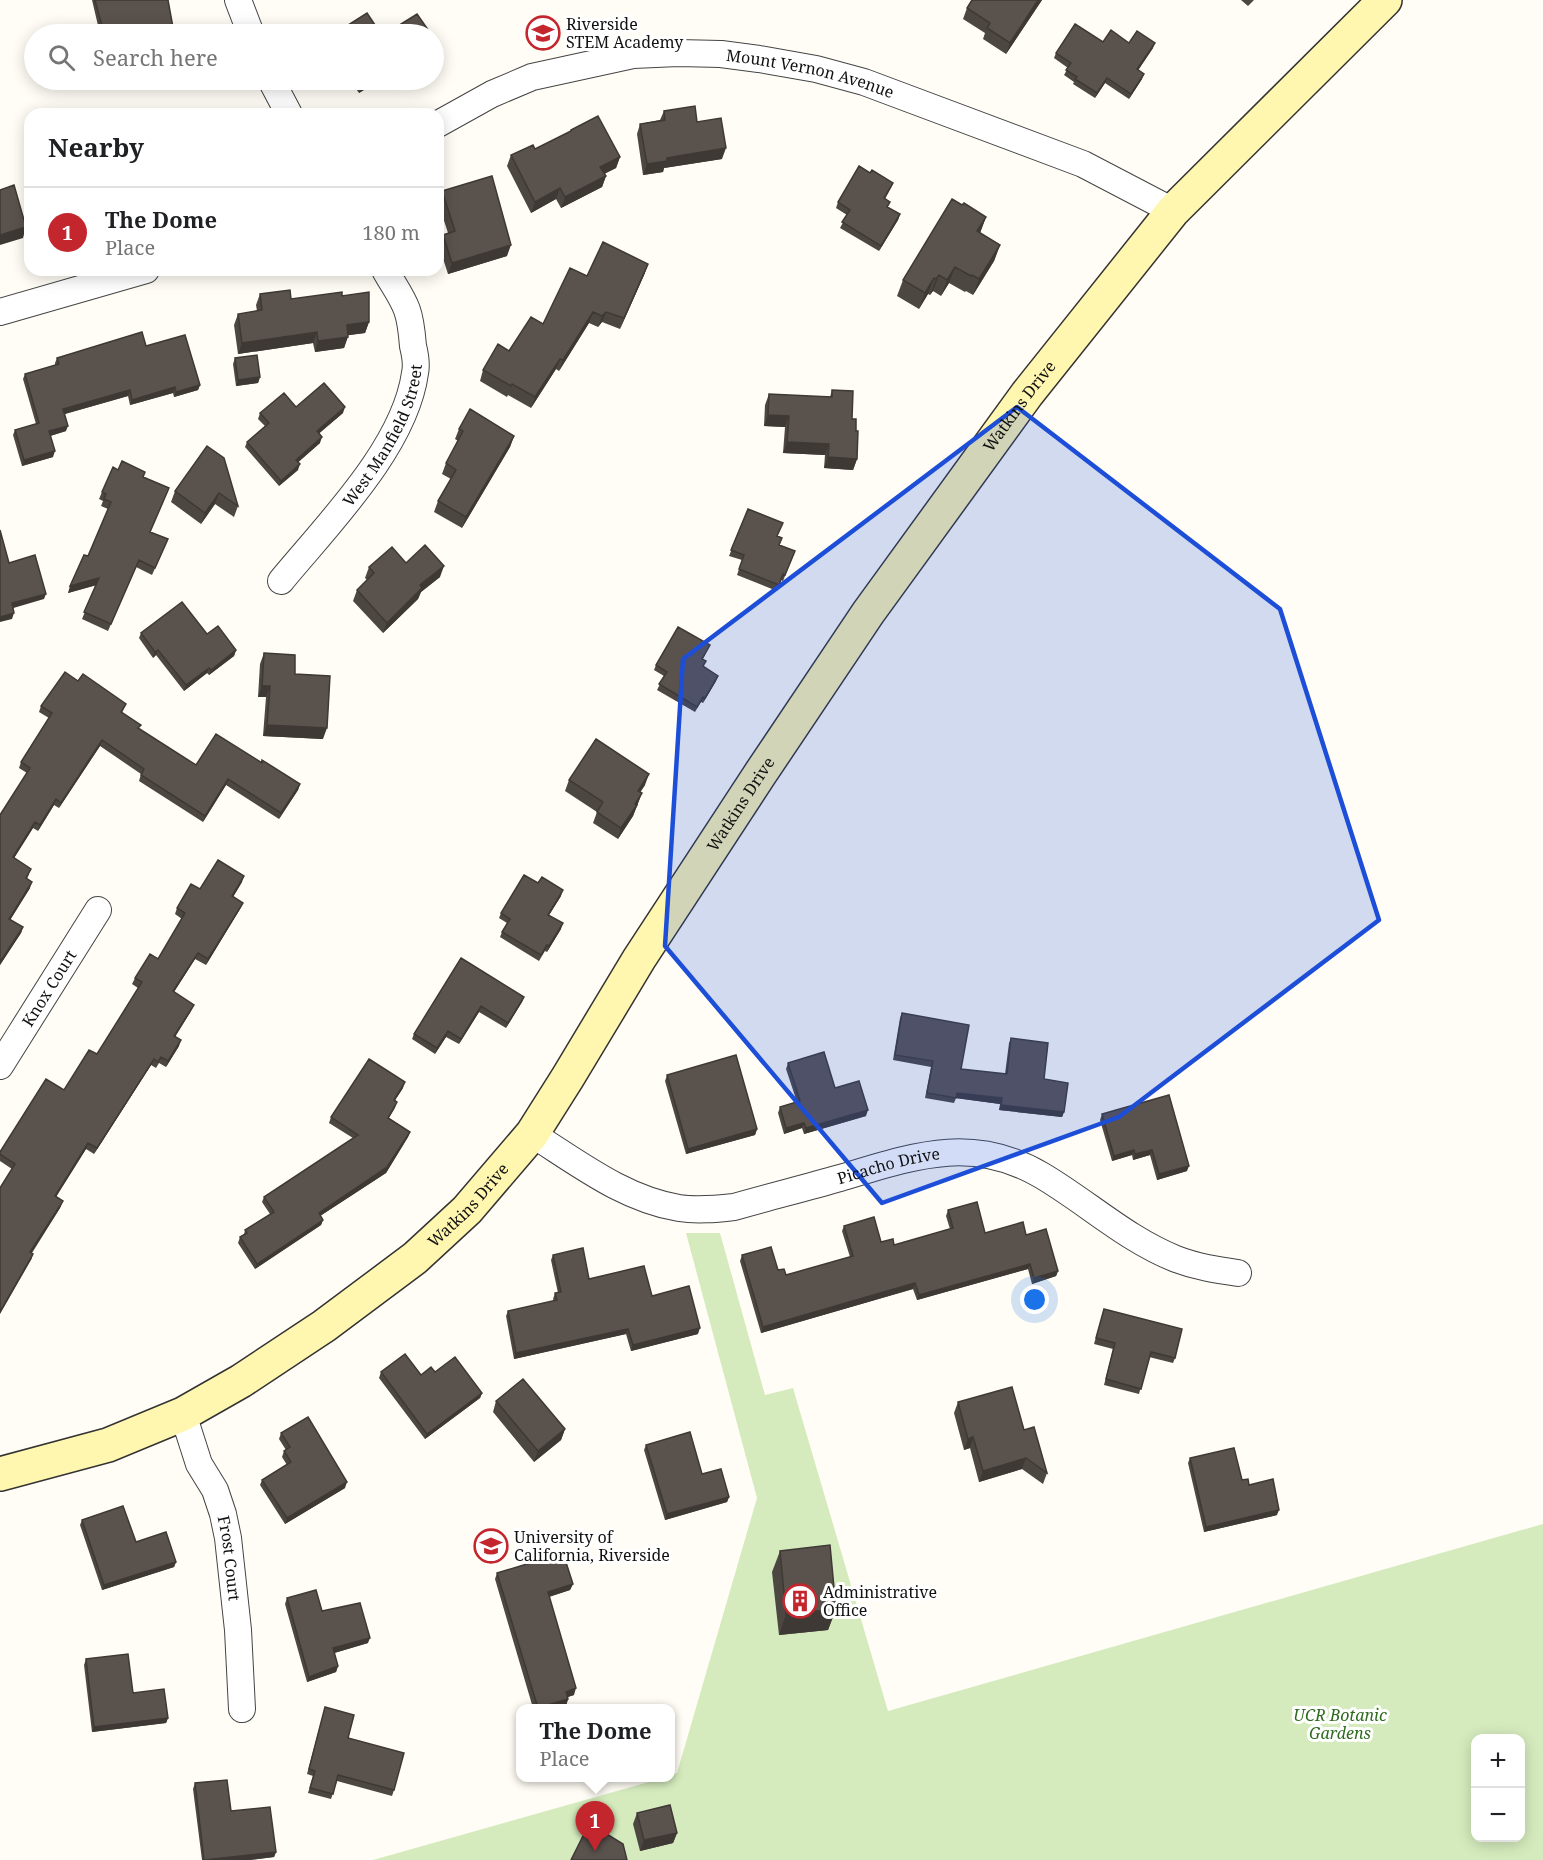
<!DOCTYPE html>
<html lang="en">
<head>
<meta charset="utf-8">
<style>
  :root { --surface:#fff; --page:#f6f6f6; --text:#202124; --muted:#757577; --line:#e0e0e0; --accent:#c4262e }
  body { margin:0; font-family:"Noto Serif",serif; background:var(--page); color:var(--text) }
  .controls { position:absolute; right:18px; bottom:18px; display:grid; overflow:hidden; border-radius:12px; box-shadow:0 3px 15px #0003 }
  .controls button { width:54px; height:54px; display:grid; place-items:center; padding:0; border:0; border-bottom:2px solid var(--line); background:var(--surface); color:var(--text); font:30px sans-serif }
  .you { position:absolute; left:1035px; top:1300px; width:21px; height:21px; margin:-15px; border:4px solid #fff; border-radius:50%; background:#1a73e8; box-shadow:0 0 0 9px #1a73e833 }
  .badge { display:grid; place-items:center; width:39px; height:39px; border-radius:50%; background:var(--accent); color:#fff; font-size:20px; font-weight:700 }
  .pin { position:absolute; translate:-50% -50px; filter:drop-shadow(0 2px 3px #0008) }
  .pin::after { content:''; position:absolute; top:32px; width:21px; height:18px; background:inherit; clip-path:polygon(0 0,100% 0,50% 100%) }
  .popup { position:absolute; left:516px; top:1704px; width:159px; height:78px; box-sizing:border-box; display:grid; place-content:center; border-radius:12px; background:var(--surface); filter:drop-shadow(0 2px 4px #0005); font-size:20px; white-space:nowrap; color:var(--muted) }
  .popup b { font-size:22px; color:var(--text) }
  .popup::after { content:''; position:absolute; left:50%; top:100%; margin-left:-12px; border:12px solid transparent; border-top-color:var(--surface) }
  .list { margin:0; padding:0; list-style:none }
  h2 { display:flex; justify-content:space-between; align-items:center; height:78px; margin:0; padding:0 24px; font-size:26px }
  h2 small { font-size:20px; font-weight:400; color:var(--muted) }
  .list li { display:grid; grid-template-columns:39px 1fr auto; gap:18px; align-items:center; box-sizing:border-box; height:90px; padding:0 24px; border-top:2px solid var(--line) }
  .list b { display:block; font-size:22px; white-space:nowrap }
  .list p { margin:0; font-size:20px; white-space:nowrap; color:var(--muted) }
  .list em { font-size:20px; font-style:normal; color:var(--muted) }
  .icon { flex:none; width:33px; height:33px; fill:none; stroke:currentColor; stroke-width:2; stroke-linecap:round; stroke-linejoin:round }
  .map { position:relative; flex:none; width:1543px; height:1860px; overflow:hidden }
  .search { position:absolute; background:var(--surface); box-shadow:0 3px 15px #0003; left:24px; top:24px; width:420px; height:66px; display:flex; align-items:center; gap:15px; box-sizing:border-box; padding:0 21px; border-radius:33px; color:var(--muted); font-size:22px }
  .panel { position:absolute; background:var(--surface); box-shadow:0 3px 15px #0003; left:24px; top:108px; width:420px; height:168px; border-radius:18px }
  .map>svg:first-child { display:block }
  .green { fill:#d5ebbd; fill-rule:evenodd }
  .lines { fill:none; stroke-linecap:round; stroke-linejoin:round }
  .minor-casing { stroke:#444; stroke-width:28 }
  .secondary-casing { stroke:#333; stroke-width:36 }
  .minor { stroke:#fff; stroke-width:26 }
  .secondary { stroke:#fff6b0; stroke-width:33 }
  .wall { fill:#4d4742 }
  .shaded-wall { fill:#3f3936 }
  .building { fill:#5a524d; stroke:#3f3936; stroke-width:1.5 }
  .marked { fill:#1d4ed8; fill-opacity:0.2; stroke:#1d4ed8; stroke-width:4.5; stroke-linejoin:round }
  .labels { text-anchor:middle; stroke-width:6; stroke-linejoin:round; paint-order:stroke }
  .poi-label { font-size:16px; fill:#111; stroke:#fff; text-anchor:start }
  .street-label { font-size:16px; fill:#111; stroke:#fff }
  .park-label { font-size:16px; font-style:italic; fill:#2f6b1f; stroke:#fff }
</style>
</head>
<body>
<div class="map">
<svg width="1543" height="1860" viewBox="0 0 1543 1860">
  <rect width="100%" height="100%" fill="#fffdf5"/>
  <path class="green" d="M686 1233H720L765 1395 793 1388 888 1711 1543 1524V1860H373L663 1778H670V1775L677 1773 757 1498ZM1476 1738H1520V1838H1476Z"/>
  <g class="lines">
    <g class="minor-casing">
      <g id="minor">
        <path d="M238 0 251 34"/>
        <path d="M271 80 289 114"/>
        <path id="s1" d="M438 124 492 94 532 77 633 55 678 53 721 54 759 59 816 69 864 82 1083 164 1173 211"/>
        <path d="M0 312 146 270"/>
        <path id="s2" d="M281 581C327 525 405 447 415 373 417 364 415 354 413 346 412 334 411 321 407 310 402 296 392 283 385 270"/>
        <path id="s3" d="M0 1066 98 910"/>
        <path id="s4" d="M532 1134C578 1163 624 1199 679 1208 697 1211 716 1209 734 1207 769 1197 805 1188 840 1178 911 1157 971 1134 1041 1175 1087 1202 1126 1239 1176 1259 1197 1267 1217 1270 1238 1273"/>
        <path id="s5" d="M183 1414 199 1464 215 1490 223 1514 228 1538 238 1630 242 1709"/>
      </g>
    </g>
    <g class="secondary-casing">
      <g id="secondary">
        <path id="s6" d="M0 1474 108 1445 183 1414 241 1381 324 1326 415 1258 467 1210 532 1134 568 1077 639 959 760 774 868 613 1027 394 1173 211 1385 0"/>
      </g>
    </g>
    <use href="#minor" class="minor"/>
    <use href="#secondary" class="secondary"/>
  </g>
  <path class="wall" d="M92 0H168L174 34H100Z
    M972 0H1042L1006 54 983 39 985 33 963 19 967 8Z
    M1241 0H1254L1248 6Z
    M1103 42 1129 43 1153 48 1138 70 1142 79 1129 99 1105 83 1095 98 1073 84 1074 82 1064 75 1068 68 1054 58 1056 53Z
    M350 80H380L359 93Z
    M664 111 697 122 722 159 664 168 663 172 643 175 637 134 640 124 660 120Z
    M571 130 620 157 616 168 604 174 606 176 602 187 561 208 556 199 531 213 507 166 511 155 535 149 570 132Z
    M870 173 893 183 891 188 885 199 888 207 900 214 898 220 879 251 840 228 847 215 836 208 838 202Z
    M442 191 507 256 448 274 439 246 443 235 448 233 438 202Z
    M986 217 980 233 1000 245 994 261 973 295 966 291 965 292 949 283 941 296 933 291 930 295 928 294 919 309 897 296 903 280Z
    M648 264 644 275 620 329 602 322 598 327 589 323 559 371 556 369 531 408 508 395 507 397 480 381 483 370 543 324 587 276Z
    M260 294 291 299 342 296 369 322 365 333 348 335 344 348 315 352 313 343 238 354 234 325 238 314 257 311 256 305Z
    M146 346 200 385 198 390 174 397 173 393 130 405 128 396 65 414 66 431 50 436 53 457 22 466 13 435 15 430 36 424 23 379 25 374 55 365V363L57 358Z
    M235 358 260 377 258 383 236 386 233 364Z
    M832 390 852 419 856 431 857 459 853 470 824 468 825 455 783 453 785 427 764 426 765 405 769 394 830 397Z
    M296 407 343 413 319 433 320 443 298 462V470L279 486 245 447 247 442 265 426 258 419 260 413Z
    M459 429 514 436 510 447 462 528 434 512 438 501 451 479 442 474 446 463 458 441 455 439Z
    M207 446 238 506 234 517 215 504 201 524 171 502 175 491Z
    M118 470 145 472 143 477 150 532 165 546 152 575 136 567 108 631 82 619 96 585 68 593 88 556 108 509 101 506 103 501 99 499 102 492Z
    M748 509 777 536 780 545 795 551 783 581 781 580 777 591 737 575 742 560 729 556Z
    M406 563 440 577 421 592 418 599 383 633 353 601 357 590 367 580 365 578 369 567Z
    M141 633 207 634 236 650 234 656 209 675 207 673 184 691 156 655 153 658 139 638Z
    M710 645 703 659 704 667 716 681 703 703 701 702 695 712 657 690 664 676 654 670 656 665Z
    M264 653 295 674 323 739 263 736 266 697H258L260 664Z
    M78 681 126 704 122 713 139 729 196 765 261 763 262 760 300 784 298 790 279 819 226 785 203 822 139 781 141 774 100 746 59 808 54 805 38 831 33 828 14 858 29 874 27 879 30 888 10 920 23 927 21 933 0 965V815L27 773 19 768 21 762 49 718 39 712 41 706Z
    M569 780 645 785 640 792 642 793 633 816 618 839 593 823 597 812 565 791Z
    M242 882 233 897 243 903 240 909 206 965 195 959 174 992 191 1011 175 1036 179 1046 166 1067 159 1063 156 1068 151 1065 94 1154 86 1149 56 1197 63 1201 60 1208 32 1253 33 1254 31 1260 12 1169 0 1161V1152L64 1090 97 1054 138 988 132 984 135 978 158 959 182 919 175 914 177 908 200 889Z
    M561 896 549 915 561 929 547 952 545 951 539 961 500 937 502 932 507 923 499 918 501 913Z
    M461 958 524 997 522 1002 506 1028 479 1012 459 1044 446 1037 435 1054 412 1039 414 1034Z
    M902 1013 961 1069 1005 1074 1009 1043 1011 1038 1044 1079 1064 1112 1062 1117 999 1110 1000 1104 956 1098 954 1103 925 1098 931 1067 893 1060 900 1018Z
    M788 1063 835 1088 866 1116 804 1134 802 1128 784 1134 778 1113 780 1107 797 1102 786 1069Z
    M667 1075 757 1129 755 1135 686 1154 665 1081Z
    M403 1088 395 1100 397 1102 395 1108 389 1118 410 1132 408 1137 386 1173 320 1216 323 1220 321 1225 255 1269 238 1243 240 1237 244 1235 245 1230 270 1214 262 1202 264 1197 353 1138 329 1123 331 1117Z
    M1102 1114 1187 1171 1157 1180 1150 1155 1133 1160 1132 1155 1112 1161 1100 1120Z
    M948 1210 985 1233 1026 1235 1058 1271 1056 1276 1032 1284 1028 1269 917 1300 913 1289 761 1333 740 1261 742 1255 778 1270 786 1275 850 1257 842 1231 844 1226 881 1242 894 1245 950 1229 946 1216Z
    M553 1255 589 1279 652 1296 698 1334 631 1351 626 1334 514 1359 506 1316 508 1311 554 1301 553 1299 555 1293H558L551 1260Z
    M1104 1309 1175 1358 1173 1363 1149 1357 1139 1394 1104 1385 1113 1349 1094 1344Z
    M381 1372 421 1375 435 1372 482 1393 480 1398 425 1439 379 1378Z
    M496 1401 565 1429 561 1440 534 1462 493 1412Z
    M958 1402 1024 1430 1047 1473 1043 1484 1022 1469 979 1482 970 1448 964 1450 954 1413Z
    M281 1433 345 1488 285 1524 260 1485 262 1480 287 1465 282 1457 284 1451 286 1450 279 1439Z
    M646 1445 702 1474 729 1497 727 1502 665 1520 644 1450Z
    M1190 1458 1242 1480 1249 1485 1277 1515 1204 1532 1188 1463Z
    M82 1520 136 1542 176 1562 174 1567 102 1590 80 1525Z
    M780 1551 836 1609 828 1630 779 1635 772 1572Z
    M497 1573 573 1584 570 1590 549 1597 574 1695 568 1697V1699L566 1706 556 1708H533L495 1579Z
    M287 1598 322 1611 368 1643 334 1653 338 1666 336 1672 307 1682 285 1604Z
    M86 1659 168 1718 166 1723 92 1732 84 1665Z
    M325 1707 348 1738 394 1790 392 1796 337 1781 331 1799 308 1793 313 1776 307 1774Z
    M195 1783 231 1811 276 1852 274 1857 249 1860H202L193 1789Z
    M637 1813 677 1833 673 1843 640 1851 633 1824Z"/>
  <path class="shaded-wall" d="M1038 0H1042L1006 54 1010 43Z
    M1155 43 1153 48 1135 75 1137 69Z
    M1144 74 1142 79 1129 99 1131 94Z
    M1107 78 1105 83 1095 98 1097 93Z
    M373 80H380L359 93 361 87Z
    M726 148 722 159 664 168 663 172 643 175 647 164 667 158Z
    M620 157 616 168 596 178 600 167Z
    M606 176 602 187 561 208 565 197Z
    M560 188 556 199 531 213 535 202Z
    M900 214 898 220 879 251 881 246Z
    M986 217 980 233 977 231Z
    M26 227 23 238 0 245V235Z
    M511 245 507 256 448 274 452 263Z
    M1000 245 994 261 973 295 979 279Z
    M648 264 644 275 620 329 624 318Z
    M955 267 949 283 941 296 947 280Z
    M939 275 933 291 930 295 936 279Z
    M934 278 928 294 919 309 925 293Z
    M593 312 589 323 559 371 563 360Z
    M606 312 602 322 598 327 602 316Z
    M369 322 365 333 343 336 347 325Z
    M317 332 313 343 238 354 242 343Z
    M348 337 344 348 315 352 318 341Z
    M560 359 556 369 531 408 535 397Z
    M260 377 258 383 236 386 238 380Z
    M200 385 198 390 174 397 176 392Z
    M175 387 173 393 130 405 132 400Z
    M130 390 128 396 61 415 63 409Z
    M345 407 343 413 315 437 317 431Z
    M768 415 789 416 785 427 764 426Z
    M68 426 66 431 47 437 49 431Z
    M514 436 510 447 462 528 466 517Z
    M322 437 320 443 294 466 296 460Z
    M787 442 829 444 825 455 783 453Z
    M55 451 53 457 22 466 24 460Z
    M828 457 857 459 853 470 824 468Z
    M300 464 298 470 279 486 281 481Z
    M219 493 215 504 201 524 205 513Z
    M444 566 440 577 421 592 418 599 383 633 387 623 420 585Z
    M99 578 97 585 68 593 70 586Z
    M46 594 44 599 10 609 12 603Z
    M14 613 12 619 0 622V617Z
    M158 650 156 655 153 658 155 652Z
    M236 650 234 656 209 675 211 670Z
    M209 668 207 673 184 691 186 685Z
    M718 676 716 681 703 703 705 698Z
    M262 686H270L266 697H258Z
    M267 725 327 728 323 739 263 736Z
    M102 740 100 746 59 808 61 803Z
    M649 774 645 785 634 802 638 791Z
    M228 779 226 785 203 822 205 816Z
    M300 784 298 790 279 819 281 813Z
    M642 793 633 816 618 839 621 828Z
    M56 799 54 805 38 831 40 825Z
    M35 822 33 828 11 863 13 857Z
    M244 876 242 882 230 902 232 896Z
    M32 882 30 888 7 925 9 919Z
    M563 890 561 896 546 920 548 915Z
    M243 903 240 909 206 965 208 959Z
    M563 923 561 929 547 952 549 946Z
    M23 927 21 933 0 965V962Z
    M198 953 195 959 170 998 173 991Z
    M524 997 522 1002 506 1028 508 1023Z
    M194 1005 191 1011 172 1042 174 1036Z
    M481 1006 479 1012 459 1044 461 1039Z
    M448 1031 446 1037 435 1054 437 1048Z
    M181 1040 179 1046 166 1067 168 1061Z
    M154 1059 151 1065 94 1154 97 1148Z
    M405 1082 403 1088 392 1105 394 1100Z
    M957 1093 1002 1098 1000 1104 955 1098Z
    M1001 1105 1064 1112 1062 1117 999 1110Z
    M868 1110 866 1116 804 1134 806 1128Z
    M804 1123 802 1128 784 1134 786 1128Z
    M757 1129 755 1135 686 1154 688 1149Z
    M410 1132 408 1137 386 1173 317 1218 319 1213Z
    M88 1143 86 1149 52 1203 55 1196Z
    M1134 1150 1132 1155 1112 1161 1114 1156Z
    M1152 1150 1150 1155 1133 1160 1135 1154Z
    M1189 1166 1187 1171 1157 1180 1159 1174Z
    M63 1201 60 1208 28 1258 30 1252Z
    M323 1220 321 1225 255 1269 257 1264Z
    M33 1254 31 1260 0 1314V1312Z
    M1030 1264 1028 1269 917 1300 919 1295Z
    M1058 1271 1056 1276 1032 1284 1034 1278Z
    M915 1283 913 1289 761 1333 763 1327Z
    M700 1328 698 1334 631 1351 633 1345Z
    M628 1329 626 1334 514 1359 516 1353Z
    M482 1393 480 1398 425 1439 427 1434Z
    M565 1429 561 1440 534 1462 538 1451Z
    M973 1437 970 1448 964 1450 968 1439Z
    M1026 1458 1022 1469 979 1482 983 1471Z
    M347 1482 345 1488 285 1524 287 1518Z
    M729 1497 727 1502 665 1520 667 1514Z
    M1279 1510 1277 1515 1204 1532 1206 1527Z
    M176 1562 174 1567 102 1590 104 1585Z
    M573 1584 570 1590 545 1598 548 1592Z
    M836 1609 828 1630 779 1635 786 1614Z
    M370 1638 368 1643 331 1654 333 1648Z
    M338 1666 336 1672 307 1682 309 1677Z
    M576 1688 574 1695 564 1698 566 1692Z
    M568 1699 566 1706 556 1708H537Z
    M168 1718 166 1723 92 1732 94 1727Z
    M677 1833 673 1843 640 1851 644 1840Z
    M276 1852 274 1857 249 1860H205Z"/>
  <path class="building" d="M95 0H168L174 33 169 34H104Z
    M972 0H1038L1010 43 987 28 990 23 967 8Z
    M367 13 381 34H334Z
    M417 14 431 34H385Z
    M1075 24 1103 42 1111 30 1129 43 1137 31 1155 43 1137 69 1144 74 1131 94 1107 78 1097 93 1075 79 1077 77 1066 70 1071 63 1056 53Z
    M356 80H373L361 87Z
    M695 106 697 122 721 118 726 148 667 158V161L647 164 640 124 665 120 664 111Z
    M598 116 620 157 600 167 606 176 565 197 560 188 535 202 511 155 533 145 535 149 571 131V130Z
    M859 166 870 173 872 170 893 183 884 198 890 202 887 207 900 214 881 246 842 222 850 210 838 202Z
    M492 176 511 245 452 263 443 235 455 231 442 191Z
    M14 185 26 227 0 235V190Z
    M952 199 962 205 964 203 986 217 977 231 1000 245 979 279 972 275 971 276 955 267 947 280 939 275 936 279 934 278 925 293 903 280Z
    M603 242 648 264 624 318 606 312 602 316 593 312 563 360 560 359 535 397 512 384 511 386 483 370 498 344 509 351 531 317 543 324 570 268 587 276Z
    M290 290 291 299 342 292V296L369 292V322L347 325 348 337 318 341 317 332 242 343 238 314 262 310 260 294Z
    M142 332 146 346 185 335 200 385 176 392 175 387 132 400 130 390 63 409 68 426 49 431 55 451 24 460 15 430 39 423 25 374 59 364 57 358Z
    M257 355 260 377 238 380 235 358Z
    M324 383 345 407 317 431 322 437 296 460 300 464 281 481 247 442 269 423 260 413 284 393 296 407Z
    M832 390 853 391 852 419H856V431H858L857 459 828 457 829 444 787 442 789 416 768 415 769 394 832 397Z
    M470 409 514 436 466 517 438 501 456 470 446 463 463 431 459 429Z
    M207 446 224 458 238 506 219 493 205 513 175 491Z
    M122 461 145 472 143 477 169 488 150 532 168 539 155 568 139 560 111 624 84 612 99 578 70 586 84 555 88 556 111 502 104 499 106 494 102 492 113 467 118 470Z
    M748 509 783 523 777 536 782 538 779 545 795 551 785 575 783 574 779 585 739 569 744 555 731 550Z
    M0 530 9 563 35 555 46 594 12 603 14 613 0 617Z
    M425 545 444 566 420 585 422 588 387 623 357 590 374 573 369 567 392 547 406 563Z
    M182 602 207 634 218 626 236 650 211 670 209 668 186 685 158 650 155 652 141 633Z
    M678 627 710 645 702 659 706 661 703 666 718 676 705 698 703 697 697 707 659 684 667 672 656 665Z
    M264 653 295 655V674L330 676 327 728 267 725 270 686H262Z
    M65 672 78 681 83 674 126 704 121 712 141 725 138 728 196 765 216 734 262 763V760L300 784 281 813 228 779 205 816 141 775 144 769 102 740 61 803 56 799 40 825 35 822 13 857 31 869 26 878 32 882 9 919 23 927 0 962V815L30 768 21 762 52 713 41 706Z
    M596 739 649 774 638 791 642 793 635 804 637 805 621 828 597 812 603 802 569 780Z
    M218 860 244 876 232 896 243 903 208 959 198 953 173 991 194 1005 174 1036 181 1040 168 1061 161 1057 158 1062 154 1059 97 1148 88 1143 55 1196 63 1201 30 1252 33 1254 0 1312V1188L15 1164 0 1154V1152L46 1079 64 1090 89 1050 97 1054 142 982 135 978 150 954 158 959 185 913 177 908 191 884 200 889Z
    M524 875 538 883 542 877 563 890 548 915 563 923 549 946 547 945 541 955 502 932 510 919 501 913Z
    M461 958 524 997 508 1023 481 1006 461 1039 448 1031 437 1048 414 1034Z
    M902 1013 969 1025 961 1069 1007 1074 1011 1038 1048 1043 1044 1079 1068 1083 1064 1112 1001 1105 1002 1098 957 1093 956 1098 927 1093 933 1061 895 1055Z
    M824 1052 835 1088 859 1081 868 1110 806 1128 804 1123 786 1128 780 1107 800 1101 788 1063Z
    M736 1055 757 1129 688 1149 667 1075Z
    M369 1059 405 1082 394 1100 397 1102 388 1118 410 1132 387 1167 319 1213 323 1220 257 1264 240 1237 247 1233 245 1230 274 1212 264 1197 358 1135 331 1117Z
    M1169 1095 1189 1166 1159 1174 1152 1150 1135 1154 1134 1150 1114 1156 1102 1114Z
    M977 1202 985 1233 1023 1222 1026 1235 1046 1229 1058 1271 1034 1278 1030 1264 919 1295 915 1283 763 1327 742 1255 771 1247 778 1270 784 1269 786 1275 853 1256 844 1226 874 1217 881 1242 893 1239 894 1245 953 1228 948 1210Z
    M583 1248 589 1279 644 1266 652 1296 689 1286 700 1328 633 1345 628 1329 516 1353 508 1311 557 1300 555 1293 561 1292 553 1255Z
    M1104 1309 1182 1329 1175 1358 1151 1352 1141 1389 1106 1379 1115 1343 1096 1338Z
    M405 1354 421 1375 431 1367 435 1372 455 1357 482 1393 427 1434 381 1372Z
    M523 1379 565 1429 538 1451 496 1401Z
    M1012 1387 1024 1430 1034 1427 1047 1473 1026 1458 983 1471 973 1437 968 1439 958 1402Z
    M308 1417 347 1482 287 1518 262 1480 291 1462 284 1451 290 1447 281 1433Z
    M690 1432 702 1474 721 1469 729 1497 667 1514 646 1445Z
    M1234 1448 1242 1480 1248 1479 1249 1485 1273 1479 1279 1510 1206 1527 1190 1458Z
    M123 1506 136 1542 166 1532 176 1562 104 1585 82 1520Z
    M830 1545 836 1609 786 1614 780 1551Z
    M563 1553 573 1584 548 1592 576 1688 566 1692 568 1699 538 1708 497 1573Z
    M316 1590 322 1611 360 1603 370 1638 333 1648 338 1666 309 1677 287 1598Z
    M128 1654 133 1693 164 1689 168 1718 94 1727 86 1659Z
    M325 1707 354 1715 348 1738 404 1753 394 1790 338 1775 333 1794 310 1788 315 1771 309 1769Z
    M227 1780 231 1811 270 1807 276 1852 204 1860 195 1783Z
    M670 1805 677 1833 644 1840 637 1813Z
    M597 1828 623 1844 627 1860H571L583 1836Z"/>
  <path class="marked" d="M1017 407 1280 609 1379 920 1119 1117 882 1203 665 946 683 659Z"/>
  <defs>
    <g id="school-ring" transform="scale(1.725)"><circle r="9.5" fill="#fff" stroke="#c4262e" stroke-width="1.5"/><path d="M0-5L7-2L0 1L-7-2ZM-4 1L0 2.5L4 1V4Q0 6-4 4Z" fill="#c4262e"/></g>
    <g id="university-ring" transform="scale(1.725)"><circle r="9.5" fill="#fff" stroke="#c4262e" stroke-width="1.5"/><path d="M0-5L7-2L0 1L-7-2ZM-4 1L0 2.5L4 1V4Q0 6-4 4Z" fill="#c4262e"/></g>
    <g id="building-ring" transform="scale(1.725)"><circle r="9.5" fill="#fff" stroke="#c4262e" stroke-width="1.5"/><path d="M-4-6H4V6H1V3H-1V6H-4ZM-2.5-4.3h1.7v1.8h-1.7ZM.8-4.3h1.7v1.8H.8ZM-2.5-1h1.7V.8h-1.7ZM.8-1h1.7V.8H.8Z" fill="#c4262e"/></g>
  </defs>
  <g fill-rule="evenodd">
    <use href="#school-ring" x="543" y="33"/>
    <use href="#university-ring" x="491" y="1546"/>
    <use href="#building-ring" x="800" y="1601"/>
  </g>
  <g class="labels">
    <g class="poi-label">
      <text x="566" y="30">Riverside<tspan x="566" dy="18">STEM Academy</tspan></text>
      <text x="514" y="1543">University of<tspan x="514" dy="18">California, Riverside</tspan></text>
      <text x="823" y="1598">Administrative<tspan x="823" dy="18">Office</tspan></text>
    </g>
    <g class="street-label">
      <text dy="6" stroke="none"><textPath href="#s1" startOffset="388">Mount Vernon Avenue</textPath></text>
      <text dy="6" stroke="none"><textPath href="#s6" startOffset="1520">Watkins Drive</textPath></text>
      <text dy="6" stroke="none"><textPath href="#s2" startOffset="180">West Manfield Street</textPath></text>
      <text dy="6" stroke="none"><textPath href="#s6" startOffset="1034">Watkins Drive</textPath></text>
      <text dy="6" stroke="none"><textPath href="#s3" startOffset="92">Knox Court</textPath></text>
      <text dy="6" stroke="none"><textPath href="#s4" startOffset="381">Picacho Drive</textPath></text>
      <text dy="6" stroke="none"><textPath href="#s6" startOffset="548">Watkins Drive</textPath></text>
      <text dy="6" stroke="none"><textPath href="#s5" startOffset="153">Frost Court</textPath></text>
    </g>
    <g class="park-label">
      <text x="1340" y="1721">UCR Botanic<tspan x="1340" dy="18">Gardens</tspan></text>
    </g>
  </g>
</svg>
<div class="controls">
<button>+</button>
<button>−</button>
</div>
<div class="you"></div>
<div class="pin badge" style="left:595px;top:1851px">1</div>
<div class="popup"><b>The Dome</b>Place</div>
<div class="search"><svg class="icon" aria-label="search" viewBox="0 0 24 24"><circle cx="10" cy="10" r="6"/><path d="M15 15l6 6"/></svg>Search here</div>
<section class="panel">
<h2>Nearby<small></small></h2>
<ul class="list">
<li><span class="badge">1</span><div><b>The Dome</b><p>Place</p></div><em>180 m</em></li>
</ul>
</section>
</div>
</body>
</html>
